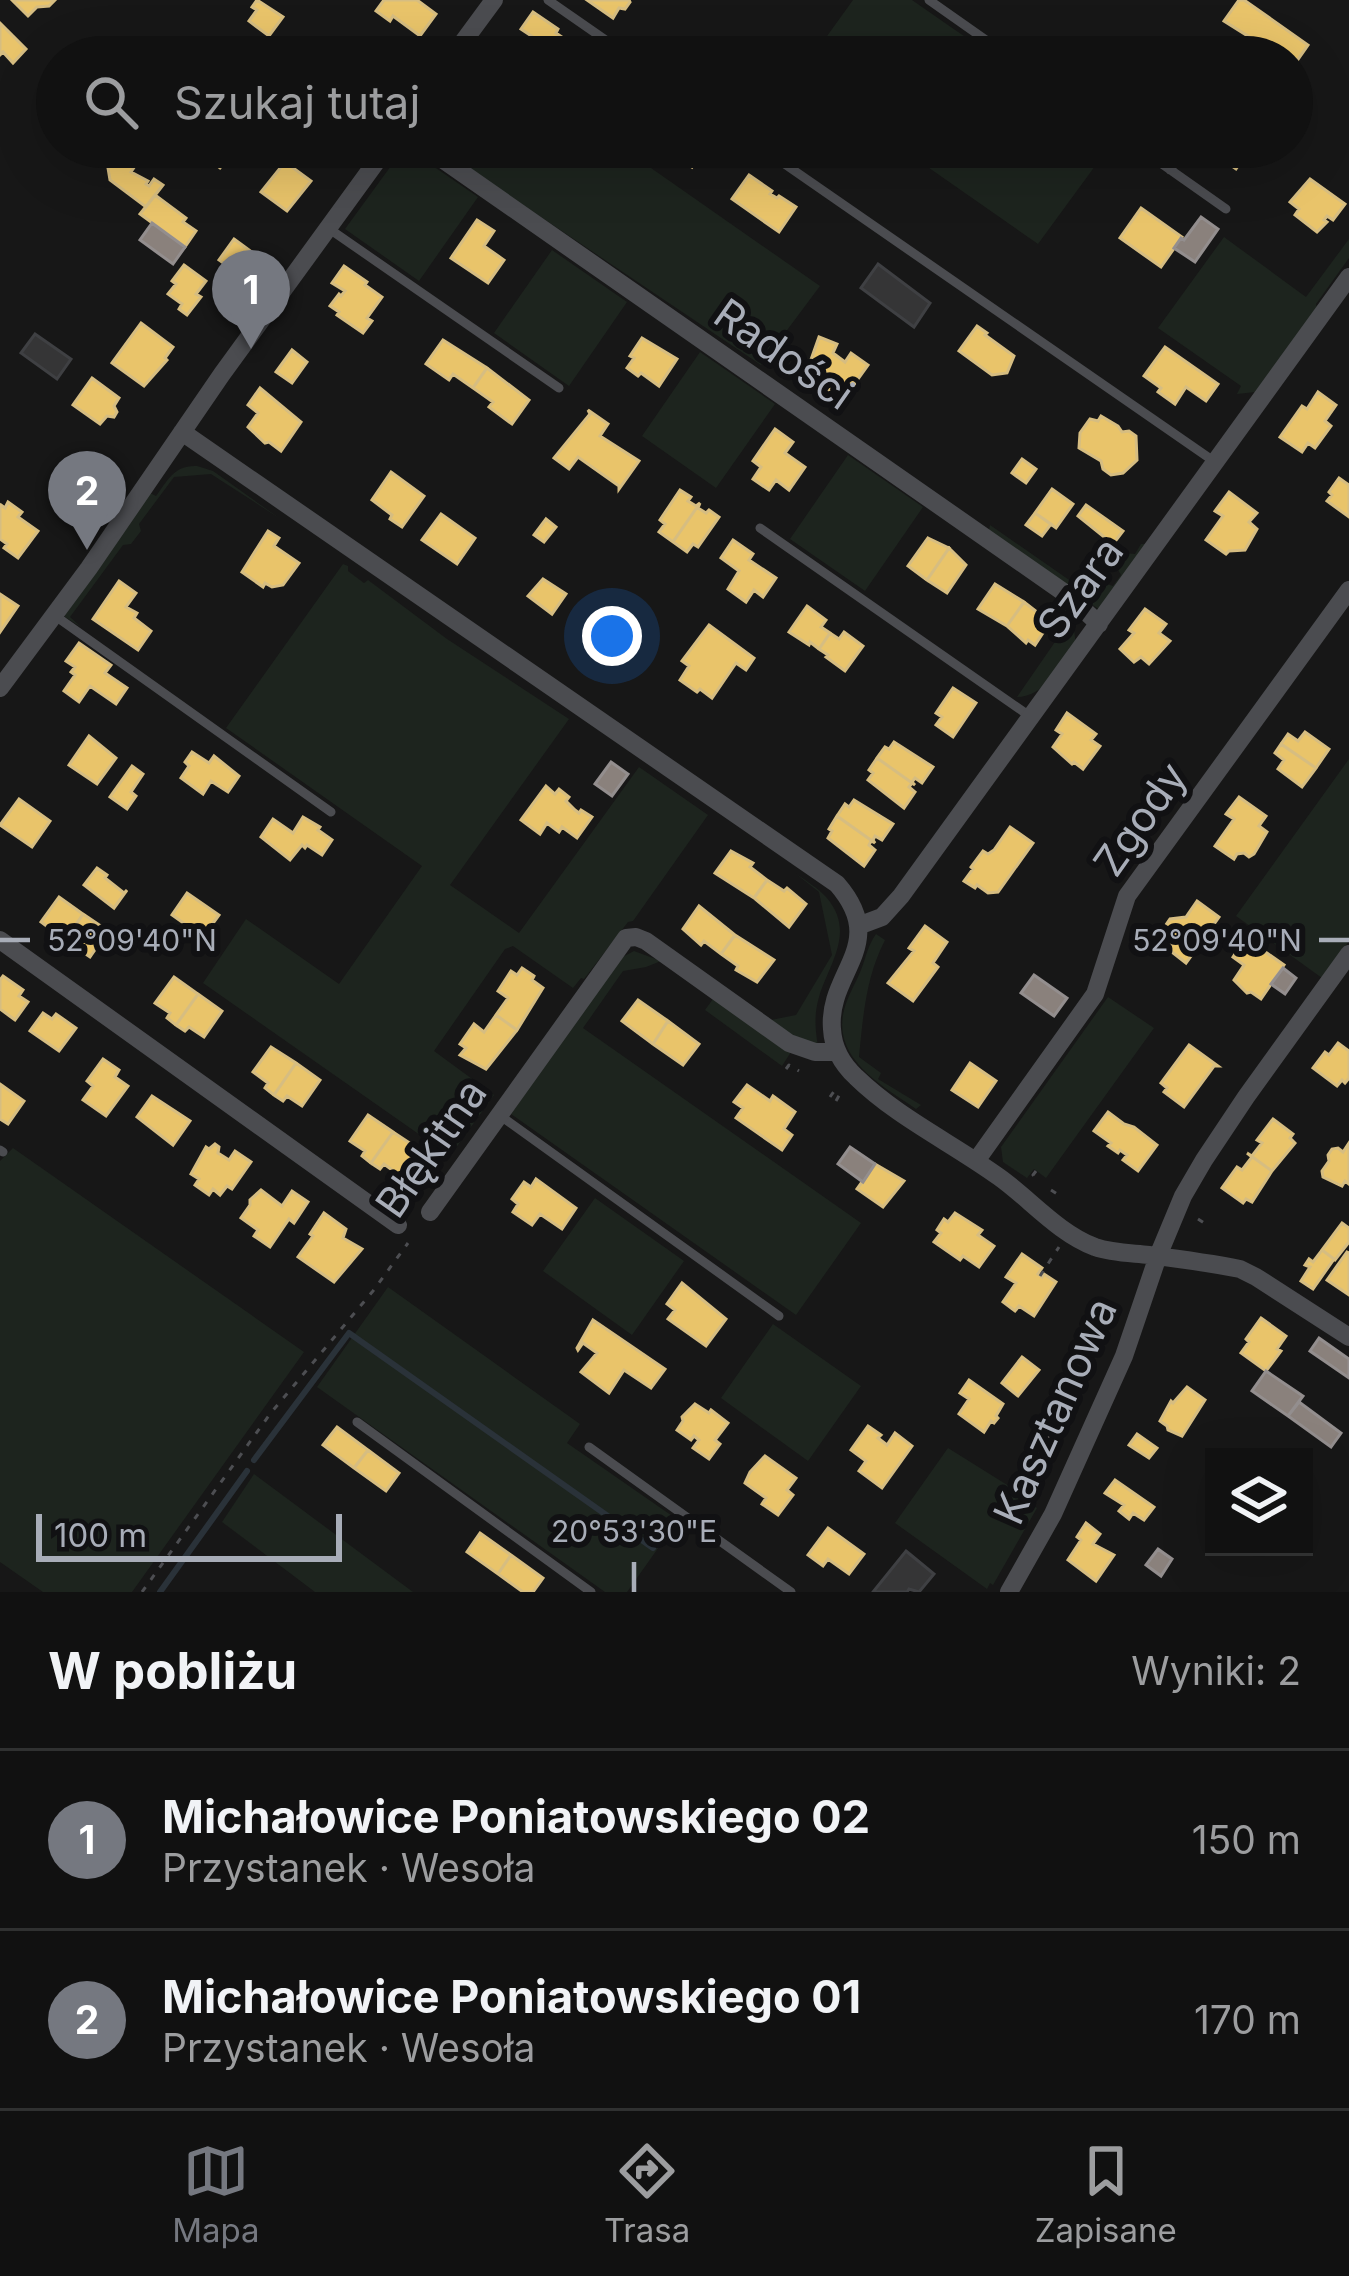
<!DOCTYPE html>
<html lang="pl">
<head>
<meta charset="utf-8">
<style>
  :root { --surface:#111; --page:#1e1f1f; --text:#f1f3f6; --muted:#9c9d9f; --line:#303131; --accent:#757880 }
  body { margin:0; font-family:Inter,sans-serif; background:var(--page); color:var(--text) }
  .controls { position:absolute; right:36px; bottom:36px; display:grid; overflow:hidden; border-radius:0px; box-shadow:0 12px 48px #0002 }
  .controls button { width:108px; height:108px; display:grid; place-items:center; padding:0; border:0; border-bottom:3px solid var(--line); background:var(--surface); color:var(--text); font:60px sans-serif }
  .scale { position:absolute; left:36px; bottom:30px; width:306px; box-sizing:border-box; padding-left:12px; border:6px solid #a8adb8; border-top:0; font-size:33px; line-height:42px; white-space:nowrap; color:#a8adb8; -webkit-text-stroke:9px #111113; paint-order:stroke }
  .you { position:absolute; left:612px; top:636px; width:42px; height:42px; margin:-30px; border:9px solid #fff; border-radius:50%; background:#1a73e8; box-shadow:0 0 0 18px #1a73e833 }
  .badge { display:grid; place-items:center; width:78px; height:78px; border-radius:50%; background:var(--accent); color:#fff; font-size:39px; font-weight:700 }
  .pin { position:absolute; translate:-50% -99px; filter:drop-shadow(0 3px 6px #0008) }
  .pin::after { content:''; position:absolute; top:63px; width:42px; height:36px; background:inherit; clip-path:polygon(0 0,100% 0,50% 100%) }
  .list { margin:0; padding:0; list-style:none }
  h2 { display:flex; justify-content:space-between; align-items:center; height:156px; margin:0; padding:0 48px; font-size:51px }
  h2 small { font-size:39px; font-weight:400; color:var(--muted) }
  .list li { display:grid; grid-template-columns:78px 1fr auto; gap:36px; align-items:center; box-sizing:border-box; height:180px; padding:0 48px; border-top:3px solid var(--line) }
  .list b { display:block; font-size:45px; white-space:nowrap }
  .list p { margin:0; font-size:39px; white-space:nowrap; color:var(--muted) }
  .list em { font-size:39px; font-style:normal; color:var(--muted) }
  .icon { flex:none; width:66px; height:66px; fill:none; stroke:currentColor; stroke-width:2; stroke-linecap:round; stroke-linejoin:round }
  .map { position:relative; flex:none; width:1349px; height:1592px; overflow:hidden }
  .search { position:absolute; background:var(--surface); box-shadow:0 12px 48px #0002; left:36px; right:36px; top:36px; height:132px; display:flex; align-items:center; gap:30px; box-sizing:border-box; padding:0 42px; border-radius:66px; color:var(--muted); font-size:45px }
  .sheet { height:516px; background:var(--surface) }
  nav { display:flex; justify-content:space-around; align-items:center; box-sizing:border-box; height:168px; border-top:3px solid var(--line); background:var(--surface); font-size:33px; color:var(--muted) }
  nav a { display:grid; justify-items:center; gap:6px }
  nav .on { color:var(--accent) }
  .map>svg:first-child { display:block }
  .green { fill:#1d241e }
  .homes { fill:#e9c46a; stroke:#d6bd81; stroke-width:3 }
  .industry { fill:#8a817c; stroke:#938e8e; stroke-width:3 }
  .lines { fill:none; stroke-linecap:round; stroke-linejoin:round }
  .stream { stroke:#2a3239; stroke-width:6 }
  .building { fill:#353536; stroke:#3f4043; stroke-width:3 }
  .path { stroke:#4d4e52; stroke-width:3; stroke-dasharray:6 9; stroke-linecap:butt }
  .service { stroke:#4b4c50; stroke-width:9 }
  .minor { stroke:#4b4c50; stroke-width:18 }
  .ticks { fill:none; stroke:#a8adb8; stroke-width:4.5 }
  .labels { text-anchor:middle; stroke-width:12; stroke-linejoin:round; paint-order:stroke }
  .street-label { font-size:42px; fill:#a8adb8; stroke:#111113 }
  .ticks-label { font-size:30px; text-anchor:middle; fill:#a8adb8; stroke:#111113; stroke-width:12; stroke-linejoin:round; paint-order:stroke }
</style>
</head>
<body>
<div class="map">
<svg width="1349" height="1592" viewBox="0 0 1349 1592">
  <rect width="100%" height="100%" fill="#171717"/>
  <path class="green" d="M853 0H912L994 57H812Z
    M437 147H621L820 286 761 365Z
    M899 147H1109L1038 244Z
    M417 155 478 197 419 281 345 229 396 159Z
    M1224 237 1306 297 1349 239V258L1316 304 1317 308 1255 392 1237 394 1241 386 1158 328Z
    M552 250 627 302 569 386 494 333Z
    M700 352 775 404 716 488 642 436Z
    M848 455 923 507 865 591 790 539Z
    M197 466 213 471 279 518 211 474 174 477 139 524 141 531 131 544 123 545 70 617 81 627 65 617V613L150 493 156 496C168 480 174 465 197 466Z
    M990 525 1085 591 1107 584 1113 586 1121 575 1116 566 1125 553 1135 554 1141 544H1146L1100 610 988 535Z
    M343 564 348 566V571L364 583 368 580 447 639 569 719 450 885 519 933 639 767 708 815 633 921 628 922 584 979 581 978 573 988 513 946 505 949 434 1051 494 1095 450 1156 203 983 246 919 339 984 422 866 226 728Z
    M1066 602 1073 622 1076 645C1061 665 1044 697 1017 697L1066 626 1062 604Z
    M1349 759V941L1322 978 1236 916Z
    M795 873C806 881 818 888 826 897 856 931 830 962 819 997 814 1014 815 1029 818 1046L784 1032 771 1020 796 1015 832 955 819 892Z
    M876 934 885 940C866 977 863 1016 859 1057L881 1073 878 1079 921 1105 916 1109C884 1087 835 1061 843 1015 846 998 855 985 861 970 866 957 868 945 876 934Z
    M634 951 661 961 646 967 623 971 583 1028 861 1223 796 1315 511 1114 617 960Z
    M1108 997 1154 1028 1046 1178 1034 1169 1027 1178 1003 1162 1001 1147Z
    M713 999 791 1052 782 1066 705 1010Z
    M13 1148 304 1352 132 1592H43L0 1562V1161Z
    M595 1198 684 1261 632 1335 543 1271Z
    M388 1287 580 1424 567 1443 678 1520 627 1592H605L317 1387Z
    M773 1324 861 1386 808 1461 721 1398Z
    M948 1448 1031 1500 1030 1504 1037 1508 993 1585 990 1583 987 1589 895 1523Z
    M254 1474 413 1592H315L222 1522Z"/>
  <path class="homes" d="M12 0H55L49 6 37 7 28 16Z
    M257 0 283 17 269 36 249 21 257 10 252 7Z
    M384 0H417L436 14 420 36 393 16 390 21 376 11Z
    M587 0H629L630 2 625 9 619 8 613 18Z
    M1239 0H1244L1308 45 1292 68V57H1277L1275 53 1224 21Z
    M533 12 558 29 556 33 572 44 566 57H521L536 39 521 29Z
    M0 23 26 49 13 63 3 52 0 55Z
    M109 147H145L133 164 135 166 131 172 148 181 146 184 149 186 154 179 163 185 146 207 110 180 108 168 119 154Z
    M194 147H237L220 168Z
    M669 147H705L692 167 671 152 672 150Z
    M1216 147H1251L1236 169 1212 152Z
    M285 162 311 181 287 211 261 192Z
    M749 175 772 191 770 194 777 198 779 196 796 207 779 232 732 199Z
    M1310 179 1345 204 1333 220 1327 216 1324 220 1327 222 1317 232 1295 215 1299 209 1290 202Z
    M155 195 186 218 183 222 196 231 185 247 140 214Z
    M1141 208 1182 237 1161 267 1120 238Z
    M477 220 494 231 484 246 504 260 488 283 451 258Z
    M234 239 256 255 240 275 219 260Z
    M184 265 206 281 196 294 201 297 187 315 179 309 182 304 168 294 176 284 172 281Z
    M344 266 367 282 365 285 382 297 367 318 372 321 363 333 337 315 339 312 330 306 339 294 341 296 345 291 332 283Z
    M141 323 173 347 165 358 167 360 144 386 112 363Z
    M977 326 987 333 985 335 1014 356 1007 373 992 375 959 351Z
    M819 337 837 344 833 353 845 362 851 353 868 365 843 400 826 388 833 378 826 373 825 378 807 371Z
    M642 338 677 359 659 386 641 373 638 376 627 368 634 358 630 356Z
    M443 340 487 368 473 388 453 374 449 380 426 364Z
    M1165 347 1218 384 1206 401 1186 387 1175 404 1158 392 1161 388 1144 376Z
    M292 350 307 362 292 383 276 372Z
    M487 368 529 400 512 424 489 407 493 402 473 388Z
    M92 378 119 398 114 406 117 412 114 417 107 416 100 424 73 405Z
    M260 388 301 422 281 451 269 442 265 443 248 427 258 413 248 405Z
    M1318 392 1336 405 1325 421 1331 426 1315 448 1308 443 1302 452 1280 437 1302 406 1307 409Z
    M588 410 608 424 600 436 639 461 619 489V486L578 457 569 469 554 458 590 414Z
    M1101 416 1118 426 1122 432 1129 431 1136 436 1137 460 1123 473 1111 475 1103 469 1101 461 1079 448 1080 433 1090 419 1098 421Z
    M775 429 793 442 785 453 805 467 789 490 776 480 769 490 753 479 761 467 753 461Z
    M1022 459 1036 469 1026 483 1012 473Z
    M391 472 424 496 402 527 390 519 392 515 372 500Z
    M1339 478 1349 485V517L1327 501 1332 495 1329 492Z
    M1052 489 1073 504 1056 528 1035 513Z
    M680 490 691 497 688 501 696 506 700 503 673 542 659 532 665 524 660 520Z
    M1229 492 1257 513 1249 522 1257 529 1245 550 1229 551 1226 554 1206 540 1223 516 1215 511Z
    M8 502 22 512 18 517 38 531 18 558 4 548 7 544 0 539V507L1 505 5 508Z
    M700 503 698 508 706 513 709 510 719 517 698 547 693 544 687 552 673 542Z
    M1086 505 1123 531 1113 544 1078 516Z
    M1035 513 1051 524 1042 536 1026 525Z
    M441 514 475 538 457 564 422 540Z
    M546 519 556 527 544 542 534 535Z
    M268 531 279 538 274 546 299 563 283 585 272 587 265 583 263 587 242 572Z
    M928 538 949 548 927 580 908 566Z
    M733 540 753 554 749 560 776 578 763 597 754 590 746 602 728 589 739 571 721 558Z
    M949 548 966 565 947 593 927 580Z
    M543 579 566 594 552 614 528 596Z
    M119 581 136 593 126 607 137 613 134 618 151 631 138 650 93 619Z
    M995 584 1024 602 1007 626 978 609Z
    M0 594 18 606 0 632Z
    M1024 602 1050 622 1035 645 1028 640 1026 643 1007 626Z
    M807 606 826 620 821 627 830 633 819 649 810 642 809 645 789 632Z
    M1145 609 1166 624 1159 633 1170 641 1149 664 1141 657 1134 662 1120 649 1134 633 1129 630Z
    M709 625 754 658 746 670 736 663 712 698 700 689 697 692 680 680 689 666 682 661Z
    M844 632 863 646 845 671 826 657 828 655 819 649 830 633 839 639Z
    M79 643 111 665 105 673 127 688 116 704 90 686 79 702 64 691 75 675 71 672 75 667 66 661Z
    M953 688 976 703 953 737 936 725 942 717 936 713Z
    M1067 713 1096 734 1091 740 1100 746 1083 769 1074 762 1072 764 1053 747 1062 734 1056 730Z
    M1305 732 1329 749 1316 768 1281 744 1288 734 1298 741Z
    M89 736 116 758 97 784 69 765Z
    M894 742 933 767 922 783 915 778 912 782 915 785 877 758 885 747 889 749Z
    M1281 744 1316 768 1302 787 1278 769 1284 760 1275 753Z
    M192 752 209 763 214 756 239 776 228 792 211 781 203 794 181 778 189 766 185 762Z
    M877 758 915 785 912 783 909 787 915 792 904 808 868 780 873 773 869 770Z
    M132 766 143 774 131 792 136 796 127 809 110 797Z
    M546 786 555 794 559 789 569 797 566 801 575 810 579 813 581 810 592 817 577 838 562 827 559 832 547 823 540 834 521 820Z
    M1239 797 1266 816 1259 826 1267 832 1254 854 1249 857 1244 853 1237 854 1234 859 1215 846 1234 819 1226 814Z
    M19 799 50 821 32 847 0 825Z
    M854 800 893 824 882 840 875 836 873 840 875 843 837 816 845 804 849 807Z
    M837 816 875 843 871 841 869 845 875 850 864 866 828 838 832 831 829 829Z
    M303 817 320 827 318 830 332 840 322 855 307 845 305 848 302 845 290 860 261 837 273 819 293 833Z
    M1010 827 1033 843 998 892 988 893 977 885 975 888 964 881 973 869 971 867 983 851 988 854 994 850Z
    M731 851 753 863 750 867 767 880 754 898 715 873Z
    M97 868 107 875 105 878 124 893 127 890 114 908 84 885Z
    M767 880 784 891 787 888 806 904 789 927 754 898Z
    M187 893 219 915 203 937 172 915Z
    M59 897 83 914 62 945 52 938 56 933 41 922Z
    M1197 901 1219 917 1186 963 1168 949 1174 941 1161 932 1170 919 1186 917Z
    M699 906 735 935 721 954 704 941 701 945 683 929Z
    M83 914 108 931 90 957 74 946 71 951 62 945Z
    M925 926 947 942 933 963 938 967 913 1001 888 983 914 951 909 948Z
    M735 935 774 960 757 982 736 970 738 966 721 954Z
    M1244 940 1253 947 1254 944 1284 965 1261 999 1251 992 1247 993 1234 980 1244 965 1233 957Z
    M522 968 534 976 532 980 543 988 517 1030 496 1015 508 998 498 991 511 971 517 975Z
    M3 976 23 990 19 996 28 1002 15 1020 0 1009V980Z
    M174 977 198 994 176 1025 167 1018 170 1013 155 1003Z
    M198 994 222 1011 204 1037 189 1027 185 1031 176 1025Z
    M638 1000 668 1021 653 1044 622 1021Z
    M43 1013 52 1019 56 1014 76 1028 59 1051 30 1031Z
    M496 1015 517 1030 486 1069 460 1055 466 1048 460 1044 474 1024 484 1032Z
    M668 1021 699 1044 683 1065 653 1044Z
    M1338 1043 1349 1051V1078L1345 1083 1342 1080 1337 1086 1313 1068 1325 1052 1329 1055Z
    M1189 1045 1218 1066H1214L1184 1107 1164 1092 1167 1088 1161 1083Z
    M271 1047 296 1063 274 1095 265 1088 268 1083 253 1072Z
    M103 1059 119 1070 115 1077 128 1086 106 1116 83 1100 93 1086 87 1081Z
    M296 1063 320 1080 302 1106 287 1096 283 1101 274 1095Z
    M970 1063 996 1081 978 1107 952 1090Z
    M0 1084 24 1101 8 1124 0 1119Z
    M747 1085 770 1101 773 1096 795 1112 784 1129 792 1135 782 1150 736 1118 743 1108 734 1102Z
    M152 1096 190 1121 173 1145 137 1117Z
    M1108 1112 1124 1124 1134 1127 1157 1145 1138 1171 1123 1160 1127 1155 1120 1150 1118 1153 1108 1146 1111 1143 1094 1131Z
    M368 1115 393 1132 371 1163 362 1156 365 1151 350 1141Z
    M1273 1119 1293 1134 1290 1138 1295 1143 1272 1171 1247 1153 1252 1156 1262 1143 1257 1140Z
    M393 1132 417 1148 399 1175 384 1164 380 1169 371 1163Z
    M1349 1143V1184L1345 1181 1342 1186 1323 1177 1322 1171 1329 1161 1328 1155 1332 1149 1338 1148 1343 1152Z
    M215 1144 219 1147 218 1153 229 1160 235 1151 251 1162 232 1189 227 1186 220 1195 213 1189 209 1195 195 1185 199 1179 191 1174 206 1147 209 1149Z
    M1247 1153 1272 1171 1252 1202 1246 1199 1243 1203 1222 1188 1237 1167 1242 1170 1252 1157Z
    M875 1164 904 1181 883 1207 857 1189Z
    M536 1179 576 1208 562 1229 540 1214 532 1225 513 1212 518 1204 512 1199 524 1182 531 1187Z
    M261 1190 282 1206 292 1191 308 1202 294 1223 289 1219 270 1247 254 1236 258 1230 241 1218 250 1205V1200Z
    M324 1213 346 1229 343 1238 362 1249 334 1282 298 1257 313 1236 310 1234Z
    M955 1213 982 1230 978 1235 994 1246 979 1267 963 1256 960 1260 934 1242 941 1233 937 1230 944 1219 948 1222Z
    M1342 1223 1349 1228V1242L1335 1260 1322 1250Z
    M1322 1250 1334 1259 1313 1289 1301 1281 1310 1267 1305 1265 1309 1259 1313 1262Z
    M1347 1252 1349 1253V1295L1327 1280Z
    M1022 1254 1042 1268 1038 1274 1042 1277 1044 1274 1056 1282 1034 1316 1019 1306 1015 1311 1003 1302 1016 1283 1006 1277Z
    M682 1283 726 1319 706 1346 668 1319 675 1310 667 1304Z
    M1261 1318 1286 1336 1277 1349 1281 1351 1266 1371 1241 1353 1249 1342 1246 1339Z
    M593 1320 665 1369 651 1388 624 1370 609 1393 581 1372 597 1353 583 1343 578 1350 577 1348Z
    M1022 1357 1039 1370 1018 1396 1002 1383Z
    M969 1380 1003 1404 996 1416 998 1418 994 1423 991 1421 984 1432 959 1414 969 1399 960 1393Z
    M1187 1387 1205 1400 1182 1436 1168 1430 1167 1426 1160 1421 1171 1401 1173 1403Z
    M695 1404 709 1413 711 1410 728 1423 715 1440 720 1444 709 1459 693 1448 699 1440 694 1436 691 1440 677 1430 683 1421 682 1417Z
    M868 1426 881 1435 878 1438 887 1445 895 1433 912 1446 882 1488 859 1471 866 1461 851 1450Z
    M337 1427 368 1450 354 1468 323 1445Z
    M1137 1434 1157 1448 1149 1458 1129 1445Z
    M368 1450 399 1473 386 1491 354 1468Z
    M765 1456 796 1478 787 1490 793 1495 778 1515 762 1504 766 1498 745 1483 750 1472Z
    M1115 1480 1154 1507 1144 1520 1133 1513 1129 1519 1119 1511 1124 1505 1105 1493Z
    M1086 1523 1100 1534 1093 1544 1114 1555 1096 1581 1068 1560 1081 1540 1077 1537Z
    M828 1528 864 1554 849 1574 828 1559 823 1566 808 1555Z
    M480 1533 511 1555 498 1574 467 1552Z
    M511 1555 543 1578 533 1592H523L498 1574Z"/>
  <path class="industry" d="M1201 217 1218 229 1195 262 1174 248 1181 238 1184 240Z
    M152 223 185 247 173 264 140 240Z
    M611 762 628 774 612 796 595 784Z
    M1283 968 1296 978 1285 994 1271 984Z
    M1034 975 1067 998 1054 1016 1021 993Z
    M850 1147 875 1164 863 1182 838 1164Z
    M1319 1338 1349 1359V1378L1310 1351Z
    M1266 1371 1303 1396 1288 1416 1252 1391Z
    M1299 1402 1341 1433 1331 1447 1288 1416Z
    M1045 1421 1063 1434 1053 1448 1036 1433Z
    M1158 1549 1172 1559 1161 1576 1146 1565Z"/>
  <g class="lines">
    <path class="stream" d="M254 1460 349 1333 653 1548
      M160 1592 247 1471"/>
  </g>
  <path class="building" d="M878 264 930 303 914 327 861 288Z
    M35 334 71 359 57 379 21 353Z
    M906 1551 934 1574 919 1592 909 1589 907 1592H873Z"/>
  <g class="lines">
    <path class="path" d="M786 1069 789 1065 799 1071
      M830 1097 837 1087
      M836 1101 841 1092
      M1036 1171 1033 1175 1037 1178
      M1051 1190 1060 1196 1062 1193
      M1198 1219 1207 1225
      M1040 1276 1059 1247
      M142 1592 270 1414 373 1291 408 1243"/>
    <path class="service" d="M548 0 630 57
      M929 0 1010 57
      M760 147 1215 462
      M1138 147 1226 209
      M1170 170 1186 147
      M328 228 559 388
      M760 528 1031 717
      M54 615 331 812
      M498 1114 779 1316
      M0 1150 3 1152
      M357 1422 591 1592
      M589 1447 791 1592"/>
    <path class="minor" d="M452 57 494 0
      M425 147 1069 596 1099 624
      M182 432 837 884C890 945 827 972 832 1029 833 1048 842 1064 856 1077 897 1117 952 1143 999 1177 1030 1199 1058 1233 1095 1247 1112 1253 1131 1253 1149 1255 1180 1259 1210 1263 1240 1269L1256 1277 1349 1337
      M0 688 89 568 222 374 387 147
      M858 926 882 917 901 896 1349 277
      M0 940 398 1225
      M976 1161 1095 994 1127 896 1349 590
      M430 1212 626 938 636 937 646 941 789 1043 815 1052H837
      M1009 1592 1053 1514 1124 1356 1158 1256 1183 1196 1204 1160 1246 1097 1349 954"/>
  </g>
  <path class="ticks" d="M0 940H30M1319 940H1349M634 1562V1592"/>
  <g class="labels">
    <g class="street-label">
      <text transform="translate(784 354) rotate(35)" y="15">Radości</text>
      <text transform="translate(1080 588) rotate(-54)" y="15">Szara</text>
      <text transform="translate(1140 819) rotate(-55)" y="15">Zgody</text>
      <text transform="translate(431 1148) rotate(-55)" y="15">Błękitna</text>
      <text transform="translate(1055 1411) rotate(-66)" y="15">Kasztanowa</text>
    </g>
  </g>
  <g class="ticks-label">
    <text x="132" y="951">52°09'40"N</text>
    <text x="1217" y="951">52°09'40"N</text>
    <text x="634" y="1542">20°53'30"E</text>
  </g>
</svg>
<div class="controls">
<button><svg class="icon" aria-label="layers" viewBox="0 0 24 24"><path d="M12 4l9 5-9 5-9-5zM3 14l9 5 9-5"/></svg></button>
</div>
<div class="scale">100 m</div>
<div class="you"></div>
<div class="pin badge" style="left:251px;top:349px">1</div>
<div class="pin badge" style="left:87px;top:550px">2</div>
<div class="search"><svg class="icon" aria-label="search" viewBox="0 0 24 24"><circle cx="10" cy="10" r="6"/><path d="M15 15l6 6"/></svg>Szukaj tutaj</div>
</div>
<section class="sheet">
<h2>W pobliżu<small>Wyniki: 2</small></h2>
<ul class="list">
<li><span class="badge">1</span><div><b>Michałowice Poniatowskiego 02</b><p>Przystanek · Wesoła</p></div><em>150 m</em></li>
<li><span class="badge">2</span><div><b>Michałowice Poniatowskiego 01</b><p>Przystanek · Wesoła</p></div><em>170 m</em></li>
</ul>
</section>
<nav>
<a class="on"><svg class="icon" aria-label="map" viewBox="0 0 24 24"><path d="M3 6l6-2 6 2 6-2v14l-6 2-6-2-6 2zM9 4v14M15 6v14"/></svg>Mapa</a>
<a><svg class="icon" aria-label="directions" viewBox="0 0 24 24"><path d="M12 3l9 9-9 9-9-9zM9 14v-3h6M13 9l2 2-2 2"/></svg>Trasa</a>
<a><svg class="icon" aria-label="saved" viewBox="0 0 24 24"><path d="M7 4h10v16l-5-4-5 4z"/></svg>Zapisane</a>
</nav>
</body>
</html>
